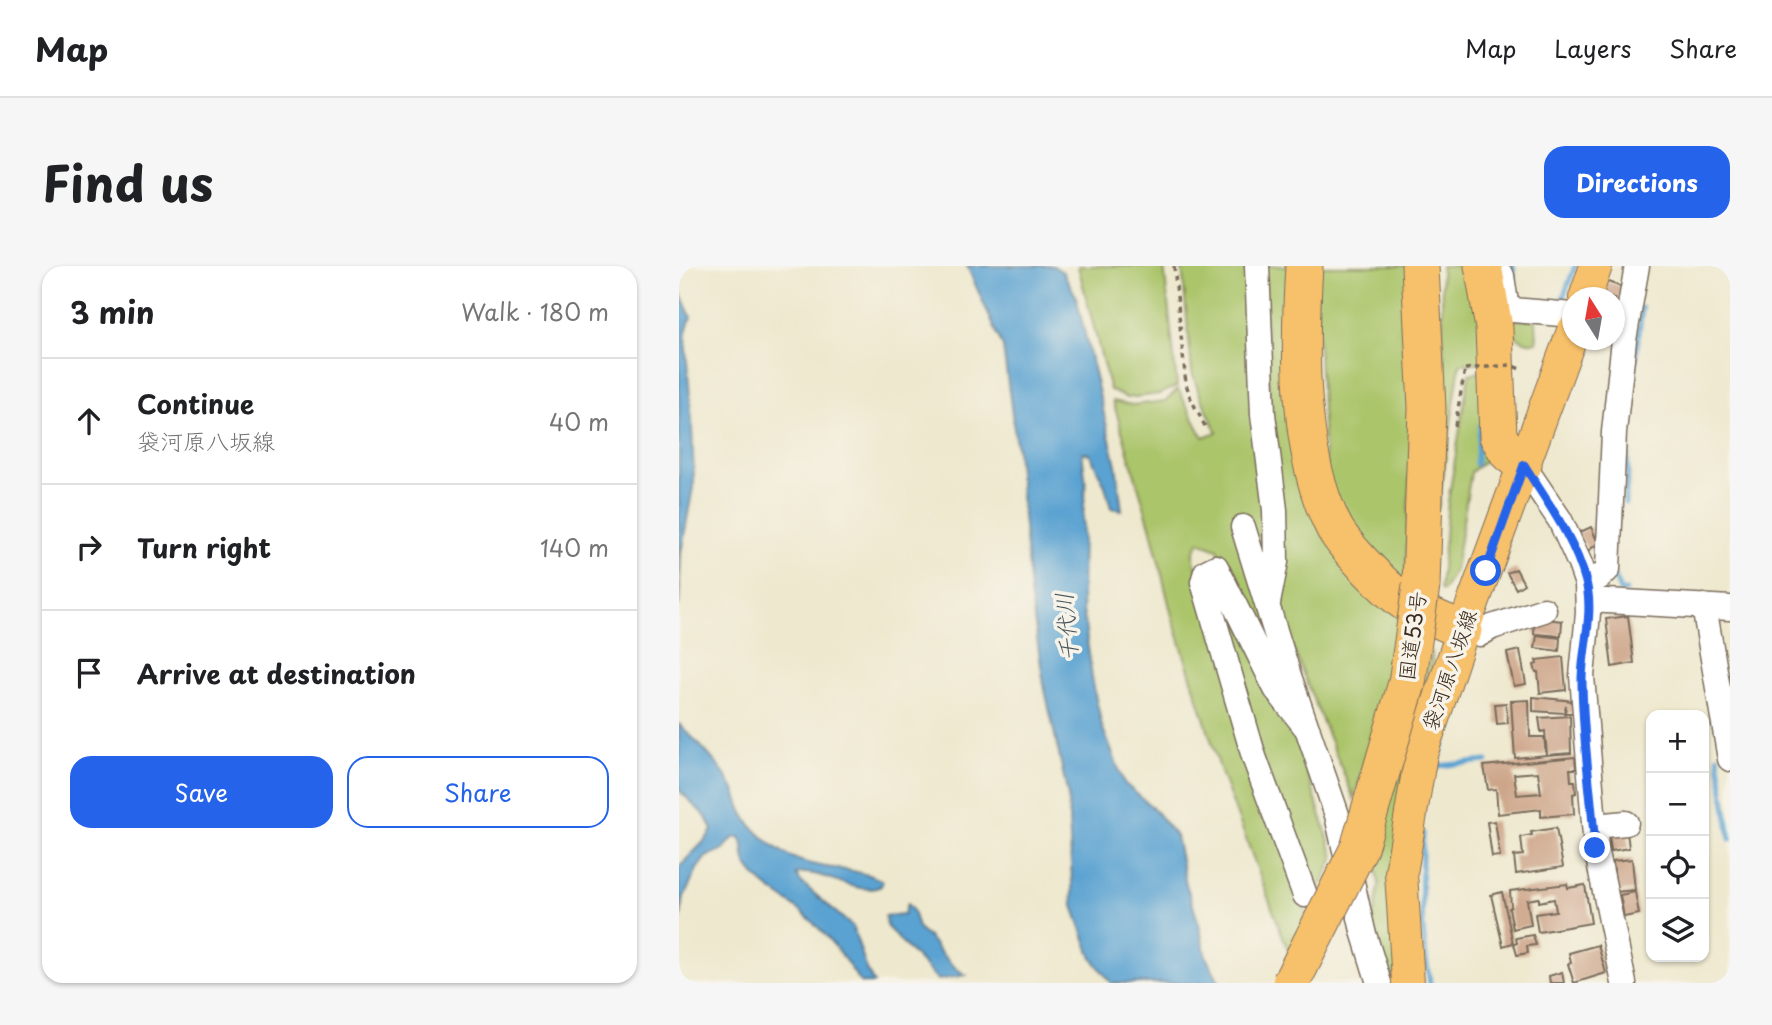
<!DOCTYPE html>
<html lang="en">
<head>
<meta charset="utf-8">
<style>
  :root { --surface:#fff; --page:#f6f6f6; --text:#202124; --muted:#757577; --line:#e0e0e0; --accent:#2563eb }
  body { margin:0; font-family:"Playpen Sans","Klee One",sans-serif; background:var(--page); color:var(--text) }
  .controls { position:absolute; right:21px; bottom:21px; display:grid; overflow:hidden; border-radius:14px; box-shadow:0 2px 5px #0004 }
  .controls button { width:63px; height:63px; display:grid; place-items:center; padding:0; border:0; border-bottom:2px solid var(--line); background:var(--surface); color:var(--text); font:35px sans-serif }
  .compass { position:absolute; left:883px; top:21px; width:63px; height:63px; border-radius:50%; background:var(--surface); box-shadow:0 2px 5px #0004; rotate:349deg }
  .stop { position:absolute; width:21px; height:21px; margin:-16px; border:5px solid #2563eb; border-radius:50%; background:#fff }
  .stop.end { background:#2563eb; border-color:#fff; box-shadow:0 2px 7px #0008 }
  .list { margin:0; padding:0; list-style:none }
  h2 { display:flex; justify-content:space-between; align-items:center; height:91px; margin:0; padding:0 28px; font-size:30px }
  h2 small { font-size:23px; font-weight:400; color:var(--muted) }
  .list li { display:grid; grid-template-columns:46px 1fr auto; gap:21px; align-items:center; box-sizing:border-box; height:126px; padding:0 28px; border-top:2px solid var(--line) }
  .list b { display:block; font-size:26px; white-space:nowrap }
  .list p { margin:0; font-size:23px; white-space:nowrap; color:var(--muted) }
  .list em { font-size:23px; font-style:normal; color:var(--muted) }
  .actions { display:flex; gap:14px; padding:21px 28px }
  .actions a { flex:1; padding:16px 0; border:2px solid var(--accent); border-radius:21px; text-align:center; font-size:24px; color:var(--accent) }
  .actions .main { background:var(--accent); color:#fff }
  .icon { flex:none; width:38px; height:38px; fill:none; stroke:currentColor; stroke-width:2; stroke-linecap:round; stroke-linejoin:round }
  .map { position:relative; flex:none; width:1051px; height:717px; overflow:hidden; border-radius:21px }
  header { display:flex; align-items:center; gap:42px; box-sizing:border-box; height:98px; padding:0 35px; background:var(--surface); border-bottom:2px solid var(--line) }
  header strong { font-size:33px }
  nav { display:flex; gap:38px; margin-inline-start:auto; font-size:24px }
  .intro { display:flex; align-items:center; justify-content:space-between; box-sizing:border-box; height:168px; padding:0 42px }
  h1 { margin:0; font-size:49px }
  .button { padding:18px 32px; border-radius:21px; background:var(--accent); color:#fff; font-size:24px; font-weight:700 }
  main { display:flex; gap:42px; padding:0 42px }
  aside { flex:1; background:var(--surface); border-radius:21px; box-shadow:0 2px 5px #0004 }
  .map>svg:first-child { display:block }
  .green { fill:#abc56b; stroke:#737844; stroke-width:2 }
  .water { fill:#5aa2d1; stroke:#4a6678; stroke-width:2 }
  .lines { fill:none; stroke-linecap:round; stroke-linejoin:round }
  .stream { stroke:#5aa2d1; stroke-width:5 }
  .building { fill:#cda589; fill-rule:evenodd }
  .minor-casing { stroke:#7a6c5c; stroke-width:27 }
  .major-casing { stroke:#7a6c5c; stroke-width:34 }
  .highway-casing { stroke:#7a6c5c; stroke-width:39 }
  .path { stroke:#7a6c5c; stroke-width:3.5; stroke-dasharray:5 5; stroke-linecap:butt }
  .minor { stroke:#fff; stroke-width:24 }
  .major { stroke:#f7c06b; stroke-width:32 }
  .highway { stroke:#f7c06b; stroke-width:37 }
  .highway-bridge-casing { stroke:#7a6c5c; stroke-width:39; stroke-linecap:butt }
  .path-bridge { stroke:#7a6c5c; stroke-width:3.5; stroke-dasharray:5 5; stroke-linecap:butt }
  .highway-bridge { stroke:#f7c06b; stroke-width:37 }
  .route { stroke:#2563eb; stroke-width:9 }
  .labels { text-anchor:middle; stroke-width:7; stroke-linejoin:round; paint-order:stroke }
  .street-label { font-size:21px; fill:#3b2a1e; stroke:#f7f3e8 }
  .water-label { font-size:23px; font-style:italic; fill:#46545d; stroke:#f7f3e8 }
</style>
</head>
<body>
<header>
<strong>Map</strong>
<nav><a>Map</a><a>Layers</a><a>Share</a></nav>
</header>
<div class="intro"><h1>Find us</h1><a class="button">Directions</a></div>
<main>
<aside>
<h2>3 min<small>Walk · 180 m</small></h2>
<ul class="list">
<li><svg class="icon" aria-label="ahead" viewBox="0 0 24 24"><path d="M12 20V5M6 11l6-6 6 6"/></svg><div><b>Continue</b><p>袋河原八坂線</p></div><em>40 m</em></li>
<li><svg class="icon" aria-label="right" viewBox="0 0 24 24"><path d="M7 20v-9h11M14 6l5 5-5 5"/></svg><div><b>Turn right</b></div><em>140 m</em></li>
<li><svg class="icon" aria-label="arrive" viewBox="0 0 24 24"><path d="M6 21V4h12l-3 4 3 4H6"/></svg><div><b>Arrive at destination</b></div></li>
</ul>
<div class="actions"><a class="main">Save</a><a>Share</a></div>
</aside>
<div class="map">
<svg width="1051" height="717" viewBox="0 0 1051 717">
  <rect width="100%" height="100%" fill="#f7f3e8"/>
  <filter id="ink" filterUnits="userSpaceOnUse"><feTurbulence type="fractalNoise" baseFrequency=".0143" numOctaves="2"/><feDisplacementMap in="SourceGraphic" scale="14" xChannelSelector="R" yChannelSelector="G"/><feConvolveMatrix kernelMatrix="1 2 1 2 8 2 1 2 1" color-interpolation-filters="sRGB"/></filter>
  <filter id="wash" filterUnits="userSpaceOnUse"><feTurbulence type="fractalNoise" baseFrequency=".00686" numOctaves="4" result="noise"/><feDisplacementMap in="SourceGraphic" scale="28" xChannelSelector="R" yChannelSelector="G"/><feGaussianBlur stdDeviation="1.57" result="paint"/><feColorMatrix in="noise" values="0 0 0 0 0 0 0 0 0 0 0 0 0 0 0 0 0 1.4 0 .05"/><feComposite in="paint" operator="in"/></filter>
  <g filter="url(#wash)">
    <rect width="100%" height="100%" fill="#eee8ce"/>
    <path class="green" d="M399 0H485L498 120 481 128 448 132 431 124Z
      M503 0H568L599 414 539 283 520 276 515 285V294L628 649 610 687 543 509 493 350 471 260 434 135 454 139 486 135 499 123 524 171 538 166 520 127 513 106Z
      M584 0H614L620 191 721 347 712 404 675 533 602 353 600 338Z
      M635 0H732L736 90 726 320 665 258 647 210Z
      M762 0H796L810 96 781 98 759 243 766 134Z
      M828 54H857L858 76C841 78 833 68 828 54Z
      M810 105V192L792 206 776 304 764 325 761 324 769 236 790 108Z
      M538 319 542 320 615 466 655 591 636 633 584 499Z
      M753 384 754 404 718 717H706L688 656 696 645 700 618 694 584 735 456Z"/>
    <path class="water" d="M288 0H374L384 6 397 30 437 199 443 244 432 242 426 220 411 188 403 186 407 218 404 250 403 336 414 419 423 460 445 517 473 541 497 570 507 618 520 658 527 691 541 717H432L413 692 394 640 389 530 365 419 351 326 338 185 324 81Z
      M0 24 12 51 6 70 13 156 15 216 2 287 0 340Z
      M0 458C19 477 40 497 53 520 58 528 59 537 63 545 71 562 89 577 105 587 136 606 174 599 204 615L202 620C179 632 142 601 117 608L122 616 174 661 188 704 195 717H182C164 691 151 671 127 650 109 633 83 622 69 601 62 592 67 580 61 571L54 572 45 583 27 591 18 603 5 631 0 661V603C9 588 25 580 33 564L27 551 0 524Z
      M228 638C237 645 235 654 240 663 242 668 249 669 252 674 261 687 273 701 287 709L259 714 208 661 206 650 225 648Z"/>
    <g class="lines">
      <path class="stream" d="M834 0 835 12
        M884 32 896 0
        M797 198 801 160
        M946 237 949 207 947 168 963 42
        M934 307 941 325H947
        M777 434 758 500 808 495
        M1039 490 1051 573
        M744 567C741 617 742 668 751 717"/>
    </g>
    <g id="blocks">
      <path class="building" d="M923 14 943 21 936 50V32H916Z
        M912 261 919 277 909 285 899 267Z
        M837 303 845 318 837 323 828 307Z
        M949 350 955 397 933 401 927 353Z
        M856 352 883 355 882 370 855 368Z
        M858 369 881 372 880 385 856 382Z
        M841 384 847 418 835 420 828 387Z
        M884 391 887 424 861 427 859 406H857L855 399 858 398 857 394Z
        M854 431 895 435 894 447H886L887 439 885 447 854 445Z
        M850 434 851 471H865L867 489 836 492 832 435Z
        M827 437 829 457 818 458 816 438Z
        M891 450 892 487 868 489 866 465 862 466 860 452Z
        M896 491 897 503H891L892 515H896L897 527 894 528 895 548 862 551V543L819 548 817 523 809 524 805 500ZM859 506 862 527 838 529 835 508Z
        M816 555 821 590 813 591 808 556Z
        M877 562 884 601 837 608 835 590 844 589 842 571 853 569 852 566Z
        M948 566 950 582 932 585 930 569Z
        M953 593 956 624 937 626 934 595Z
        M888 618 889 622 906 619 912 657 859 666 856 648 877 645 875 633 860 636V632L848 634 852 659 834 663 830 642 832 641 831 625Z
        M823 626 834 677 824 680 812 629Z
        M956 626 960 648 945 651 941 629Z
        M854 669 857 679 848 680 849 687 838 689 835 678 838 677 837 672Z
        M919 679 927 707 895 717 889 698 892 697 890 687Z
        M883 706 885 717H871L870 710Z"/>
    </g>
  </g>
  <g filter="url(#ink)">
    <use href="#blocks" fill-opacity="0" stroke="#7a6c5c" stroke-width="2"/>
    <g class="lines">
      <g class="minor-casing">
        <path id="minor" d="M578 0 584 148 596 244 597 296 589 337
          M823 10 827 37 833 44 894 49
          M844 199 881 254 901 298 908 318 909 347 903 410 917 582 945 717
          M564 261 611 413 658 549 684 665 700 717
          M908 318 921 311 929 303 935 166 945 74 958 0
          M910 334 1051 342
          M1025 340 1051 493
          M784 364 801 368 813 361 865 344
          M915 560 947 557
          M626 629 575 491 524 316 527 306 537 301 597 423 629 464"/>
      </g>
      <g class="major-casing">
        <path id="major" d="M906 32 917 0
          M729 717 722 607 742 488 784 364 894 65"/>
      </g>
      <g class="highway-casing">
        <path id="highway" d="M625 0C620 79 618 192 656 263 668 283 710 327 730 339 746 349 766 356 784 364
          M741 0 748 142 742 320
          M804 0 815 62 819 170 830 188 844 199"/>
      </g>
      <path class="path" d="M495 0 507 118 512 133 528 164
        M776 160 786 103"/>
      <use href="#minor" class="minor"/>
      <use href="#major" class="major"/>
      <use href="#highway" class="highway"/>
      <g class="highway-bridge-casing">
        <path id="highway-bridge" d="M612 717 680 582 728 417 742 320"/>
      </g>
      <path class="path-bridge" d="M786 103 831 99 844 104"/>
      <use href="#highway-bridge" class="highway-bridge"/>
    </g>
  </g>
  <g class="lines" filter="url(#ink)">
    <path class="route" d="M807 305 845 199C868 236 896 273 907 316 915 347 904 380 903 412 903 468 912 525 916 582"/>
  </g>
  <g class="labels">
    <g class="street-label">
      <text transform="translate(734 370) rotate(-82)" y="7">国道53号</text>
      <text transform="translate(771 404) rotate(-71)" y="7">袋河原八坂線</text>
    </g>
    <g class="water-label">
      <text transform="translate(388 361) rotate(-95)" y="8">千代川</text>
    </g>
  </g>
</svg>
<div class="controls">
<button>+</button>
<button>−</button>
<button><svg class="icon" aria-label="locate" viewBox="0 0 24 24"><circle cx="12" cy="12" r="6"/><path d="M12 2v4M12 18v4M2 12h4M18 12h4"/></svg></button>
<button><svg class="icon" aria-label="layers" viewBox="0 0 24 24"><path d="M12 4l9 5-9 5-9-5zM3 14l9 5 9-5"/></svg></button>
</div>
<svg class="compass" viewBox="-18 -18 36 36"><path d="M0-13l5 13h-10z" fill="#e53935"/><path d="M0 13l5-13h-10z" fill="#757577"/></svg>
<div class="stop" style="left:807px;top:305px"></div>
<div class="stop end" style="left:916px;top:582px"></div>
</div>
</main>
</body>
</html>
